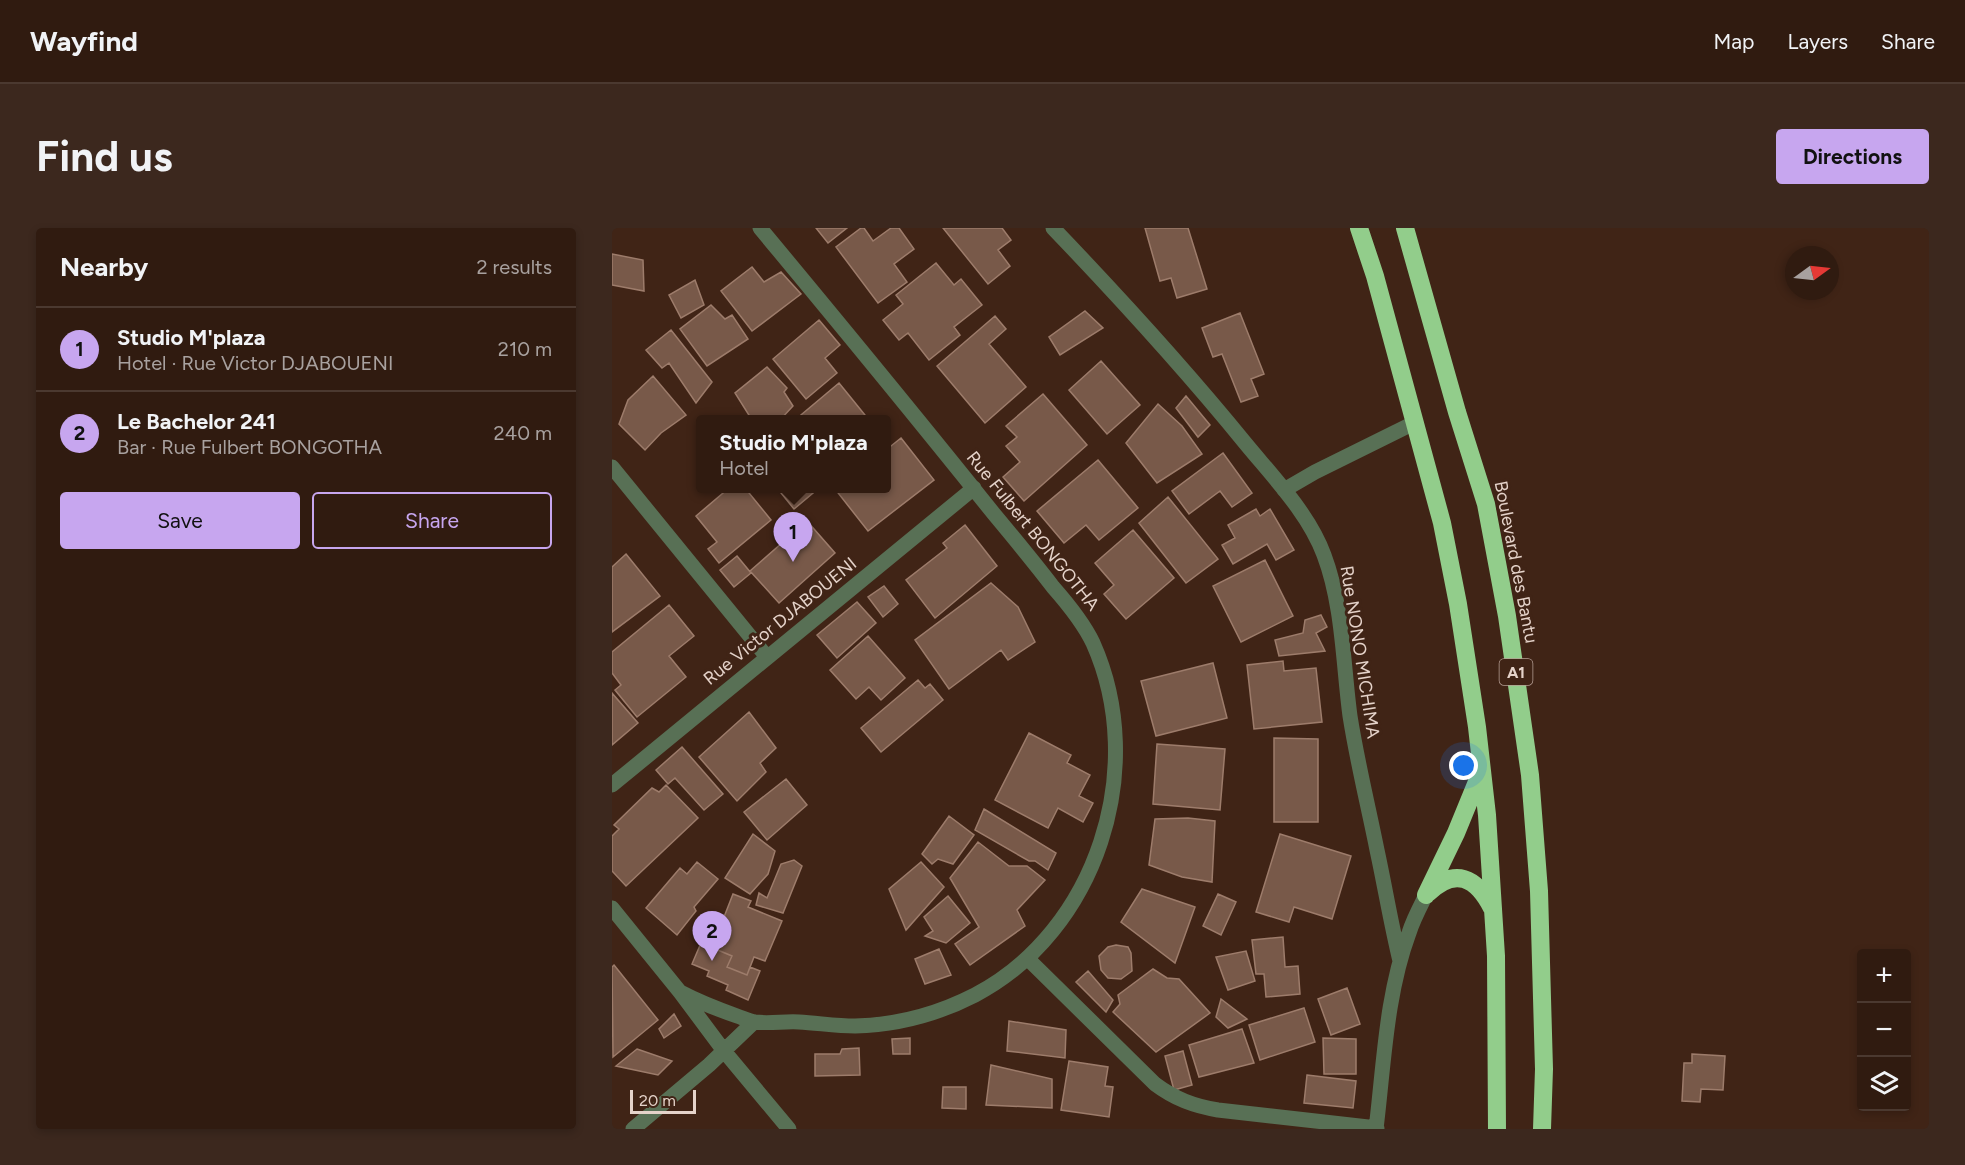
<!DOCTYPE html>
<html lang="en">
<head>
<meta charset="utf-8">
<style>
  :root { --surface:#301b10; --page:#3c281e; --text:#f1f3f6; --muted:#a8a19f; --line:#4b3930; --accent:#c7a6ef }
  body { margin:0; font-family:Figtree,sans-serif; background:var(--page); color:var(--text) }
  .controls { position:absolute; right:18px; bottom:18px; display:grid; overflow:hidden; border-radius:6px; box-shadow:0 3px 9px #0003 }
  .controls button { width:54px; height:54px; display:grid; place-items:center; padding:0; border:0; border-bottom:2px solid var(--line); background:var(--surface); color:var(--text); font:30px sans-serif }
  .compass { position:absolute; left:1173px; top:18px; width:54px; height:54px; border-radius:50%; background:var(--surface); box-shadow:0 3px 9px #0003; rotate:75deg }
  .scale { position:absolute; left:18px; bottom:15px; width:66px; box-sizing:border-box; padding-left:6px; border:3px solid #e5d3ca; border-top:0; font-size:16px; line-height:21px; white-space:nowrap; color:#e5d3ca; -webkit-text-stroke:4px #402416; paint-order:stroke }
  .you { position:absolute; left:852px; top:538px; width:21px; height:21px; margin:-15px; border:4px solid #fff; border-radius:50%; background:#1a73e8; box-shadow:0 0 0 9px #1a73e833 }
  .badge { display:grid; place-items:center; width:39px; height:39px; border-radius:50%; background:var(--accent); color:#111; font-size:20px; font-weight:700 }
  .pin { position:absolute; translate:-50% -50px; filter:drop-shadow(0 2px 3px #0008) }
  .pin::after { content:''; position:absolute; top:32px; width:21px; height:18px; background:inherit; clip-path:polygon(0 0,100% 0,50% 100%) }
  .popup { position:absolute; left:84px; top:187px; width:195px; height:78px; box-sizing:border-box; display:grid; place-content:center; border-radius:6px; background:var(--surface); filter:drop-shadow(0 2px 4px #0005); font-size:20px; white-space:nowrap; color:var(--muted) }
  .popup b { font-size:22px; color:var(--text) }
  .popup::after { content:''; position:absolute; left:50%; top:100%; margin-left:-12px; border:12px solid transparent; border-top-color:var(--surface) }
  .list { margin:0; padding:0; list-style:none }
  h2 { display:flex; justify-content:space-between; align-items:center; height:78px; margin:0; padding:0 24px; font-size:26px }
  h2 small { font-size:20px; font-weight:400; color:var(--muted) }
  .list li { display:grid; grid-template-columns:39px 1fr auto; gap:18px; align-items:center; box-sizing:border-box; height:84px; padding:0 24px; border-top:2px solid var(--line) }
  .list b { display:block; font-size:22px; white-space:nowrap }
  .list p { margin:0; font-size:20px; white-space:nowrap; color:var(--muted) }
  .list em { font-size:20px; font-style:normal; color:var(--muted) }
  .actions { display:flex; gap:12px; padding:18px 24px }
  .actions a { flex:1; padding:14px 0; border:2px solid var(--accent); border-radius:6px; text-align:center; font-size:21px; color:var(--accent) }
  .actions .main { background:var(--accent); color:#111 }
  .icon { flex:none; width:33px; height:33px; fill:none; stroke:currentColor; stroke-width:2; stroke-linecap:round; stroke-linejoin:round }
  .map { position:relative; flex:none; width:1317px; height:901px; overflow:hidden; border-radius:6px }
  header { display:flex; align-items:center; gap:36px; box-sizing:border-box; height:84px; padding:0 30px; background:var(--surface); border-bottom:2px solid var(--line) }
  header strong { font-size:28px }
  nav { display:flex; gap:33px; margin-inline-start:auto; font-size:21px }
  .intro { display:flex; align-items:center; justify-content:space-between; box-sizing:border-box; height:144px; padding:0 36px }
  h1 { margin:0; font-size:42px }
  .button { padding:15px 27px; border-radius:6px; background:var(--accent); color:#111; font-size:21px; font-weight:700 }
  main { display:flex; gap:36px; padding:0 36px }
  aside { flex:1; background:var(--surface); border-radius:6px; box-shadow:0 3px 9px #0003 }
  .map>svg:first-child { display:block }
  .building { fill:#785949; stroke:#9d7c6b; stroke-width:1.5 }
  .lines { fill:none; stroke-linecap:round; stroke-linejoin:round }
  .minor { stroke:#587055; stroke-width:15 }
  .highway { stroke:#92cd8b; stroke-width:18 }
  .labels { text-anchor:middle; stroke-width:6; stroke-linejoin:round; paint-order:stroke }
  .shield { fill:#402416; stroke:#b49e94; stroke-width:1.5 }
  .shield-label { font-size:16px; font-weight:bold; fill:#e5d3ca }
  .street-label { font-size:18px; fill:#e5d3ca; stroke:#402416 }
</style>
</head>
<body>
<header>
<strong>Wayfind</strong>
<nav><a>Map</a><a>Layers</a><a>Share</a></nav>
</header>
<div class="intro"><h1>Find us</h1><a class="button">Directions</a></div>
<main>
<aside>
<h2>Nearby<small>2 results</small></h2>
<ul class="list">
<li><span class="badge">1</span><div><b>Studio M'plaza</b><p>Hotel · Rue Victor DJABOUENI</p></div><em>210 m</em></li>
<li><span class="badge">2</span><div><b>Le Bachelor 241</b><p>Bar · Rue Fulbert BONGOTHA</p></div><em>240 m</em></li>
</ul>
<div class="actions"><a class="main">Save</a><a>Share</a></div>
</aside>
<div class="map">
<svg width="1317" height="901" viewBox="0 0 1317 901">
  <rect width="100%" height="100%" fill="#402416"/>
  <path class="building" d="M204 0H235L216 15Z
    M249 0H252L261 13 279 0H287L302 21 282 36 295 54 266 75 224 19Z
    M331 0H390L399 12 386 22 398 38 376 56Z
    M533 0H576L595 61 565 70 559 50 548 53Z
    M0 26 31 32 32 63 0 57Z
    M324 35 342 57 349 51 370 77 342 99 348 107 317 132 296 105 287 112 271 92 291 76 284 67Z
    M140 39 152 54 169 44 189 66 140 103 109 63Z
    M83 52 92 77 69 90 57 67Z
    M99 77 113 91 120 87 136 111 95 138 68 101Z
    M473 83 491 100 448 127 437 109Z
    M628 85 652 146 639 151 646 168 629 174 610 126 601 129 590 100Z
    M383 88 394 101 377 116 414 159 373 195 325 138Z
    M207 92 228 117 213 130 225 145 194 171 161 131Z
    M59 102 100 154 84 175 57 135 50 140 34 122Z
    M489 133 528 177 495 206 457 162Z
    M155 139 175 160 172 164 181 178 168 192H140L123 165Z
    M41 148 74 187 49 205 33 222 7 196 16 172Z
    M227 155 257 192H183Z
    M431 166 475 217 412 273 391 249 408 234 394 218 405 209 394 198Z
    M574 168 598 197 586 209 564 180Z
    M546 176 570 198 590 226 545 255 514 215Z
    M289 210 322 252 256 303 223 261 274 260V222Z
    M611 225 640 265 620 279 608 263 577 286 560 263Z
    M486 232 526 280 487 312 474 297 452 315 425 283Z
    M117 260H133L159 292 107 335 96 321 105 314 84 288Z
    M165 260H207L182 281Z
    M556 269 606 331 574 355 527 295Z
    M644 281 648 288 658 281 682 322 664 332 655 316 621 336 610 317 623 310 616 297Z
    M195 293 223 325 167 375 138 343Z
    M353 297 385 338 323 390 294 352 335 320 331 315Z
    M521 302 562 350 514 391 492 366 502 357 483 335Z
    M14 326 48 368 0 404V339Z
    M125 328 139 345 122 359 108 342Z
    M653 332 681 388 629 414 601 358Z
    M379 355 406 379 423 414 396 432 389 422 337 461 303 412Z
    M272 358 286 376 271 389 256 369Z
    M245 374 264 395 225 430 205 407Z
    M57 377 82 408 57 428 74 449 25 489 3 462 9 457 0 445V424Z
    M709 387 715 399 704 405 713 423 667 428 663 412 691 405 693 392Z
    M256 408 293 450 269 472 257 459 244 471 218 442Z
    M671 433 672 443 704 440 710 494 642 501 635 437Z
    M601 435 615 490 544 508 529 453Z
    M306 452 313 460 318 456 331 472 269 524 249 500Z
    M0 465 26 495 0 517Z
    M137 484 164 520 148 535 154 544 125 573 87 529Z
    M417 505 459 527 455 535 478 547 467 568 481 575 471 594 446 580 436 600 383 572Z
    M662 510 706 511V594H662Z
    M545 516 613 521 608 582 541 576Z
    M70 519 111 566 92 582 63 550 56 556 44 542Z
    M174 551 195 577 155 612 132 584Z
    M54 557 86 590 14 658 0 643V608L7 601 2 597 40 560 47 564Z
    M372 581 444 625 436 642 423 633H417L363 602Z
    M337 588 362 607 341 636 326 631 320 636 310 626Z
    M576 590 603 593 600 654 570 649 537 637 543 591Z
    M141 606 163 623 156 646 138 666 113 650Z
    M668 606 739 628 720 691 682 679 677 694 644 684Z
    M366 614 397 638H415L433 652 405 682 413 698 358 737 343 716 367 699 338 650Z
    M182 632 190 638 171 685 144 677 147 665 155 670 169 636Z
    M85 634 106 651 82 679 84 683 65 707 34 680 68 640 75 646Z
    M309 634 332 659 294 702 277 661Z
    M530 661 583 679 563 735 509 694Z
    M121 666 139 673 136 679 170 693 153 733 142 729 135 747 115 739 120 728 89 715 101 685 112 689Z
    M606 666 624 674 609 707 591 698Z
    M336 668 358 695 334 715 313 708 321 703 312 689Z
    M671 709 673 739 686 738 688 766 654 769 652 746H644L640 712Z
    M89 715 120 728 115 739 135 747 138 739 148 743 136 772 114 762 116 757 95 748 97 743 80 736Z
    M504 717 516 719 519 725 520 743 509 751 496 750 489 742 487 728 496 719Z
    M327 721 339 747 313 756 303 731Z
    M634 723 643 753 616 762 604 729Z
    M2 737 46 792 1 829 0 739Z
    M541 741 555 750 567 751 598 785 544 824 501 784 508 776 506 767Z
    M476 743 501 772 494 784 464 754Z
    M735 760 748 796 719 807 706 771Z
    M609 771 635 791 616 800 604 789Z
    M692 780 703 814 648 832 637 797Z
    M62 786 69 798 52 810 47 801Z
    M397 793 454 802 453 830 395 823Z
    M630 801 642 835 587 849 577 817Z
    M298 810V826H281L280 811Z
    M711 810 744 811V846H712Z
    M247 820 248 847 203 848V826H228L230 821Z
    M25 821 60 833 46 847 4 838Z
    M571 823 580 857 562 862 553 828Z
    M1080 826 1113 828 1111 862 1089 861 1088 874 1070 873 1072 835H1080Z
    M457 833 496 839 493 858 501 859 497 889 449 882Z
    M379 837 440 851V880L374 877Z
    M695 847 744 853 741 880 692 875Z
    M331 859H354V881L330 880Z"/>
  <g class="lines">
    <path class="minor" d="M441 0C508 70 573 141 634 216 662 250 697 286 712 327 731 377 731 436 738 488 745 533 756 577 765 622 773 659 779 696 788 733
      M0 239 155 429
      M672 262 703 244 802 195
      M0 557 362 260
      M0 680 68 764 112 823 177 901
      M416 731 543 856C563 871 582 878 606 882L765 900
      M68 764C87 774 105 781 125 788 131 790 137 793 143 794 157 796 173 793 187 794 206 795 224 798 243 798 285 797 326 786 363 767 485 703 537 540 481 415 471 394 456 376 441 359 422 334 402 310 382 286 305 190 227 95 148 0
      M21 901 97 837 142 794
      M764 901C772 836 774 767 797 705 801 692 808 679 814 667"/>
    <path class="highway" d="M747 0 763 48 830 295 846 376 865 499 875 587 884 728 885 901
      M793 0 845 184 874 276 895 388 918 547 927 663 932 841 930 901
      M816 665C843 639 864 649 880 680
      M814 667 844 605 869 544"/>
  </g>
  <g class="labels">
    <rect class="shield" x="887.5" y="431" width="33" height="26" rx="4.5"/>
    <g class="shield-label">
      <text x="904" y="450">A1</text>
    </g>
    <g class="street-label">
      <text transform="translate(421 303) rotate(51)" y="6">Rue Fulbert BONGOTHA</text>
      <text transform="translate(904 334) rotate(79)" y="6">Boulevard des Bantu</text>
      <text transform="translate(168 393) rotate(-39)" y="6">Rue Victor DJABOUENI</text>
      <text transform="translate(748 424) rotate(81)" y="6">Rue NONO MICHIMA</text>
    </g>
  </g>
</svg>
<div class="controls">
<button>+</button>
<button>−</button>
<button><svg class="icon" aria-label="layers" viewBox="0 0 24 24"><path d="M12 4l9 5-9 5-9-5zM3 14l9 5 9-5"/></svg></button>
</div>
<svg class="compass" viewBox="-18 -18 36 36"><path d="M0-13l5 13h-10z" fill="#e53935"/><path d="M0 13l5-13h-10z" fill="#a8a19f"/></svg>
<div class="scale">20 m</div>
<div class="you"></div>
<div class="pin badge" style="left:181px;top:334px">1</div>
<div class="popup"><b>Studio M'plaza</b>Hotel</div>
<div class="pin badge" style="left:100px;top:733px">2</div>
</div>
</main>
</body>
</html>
